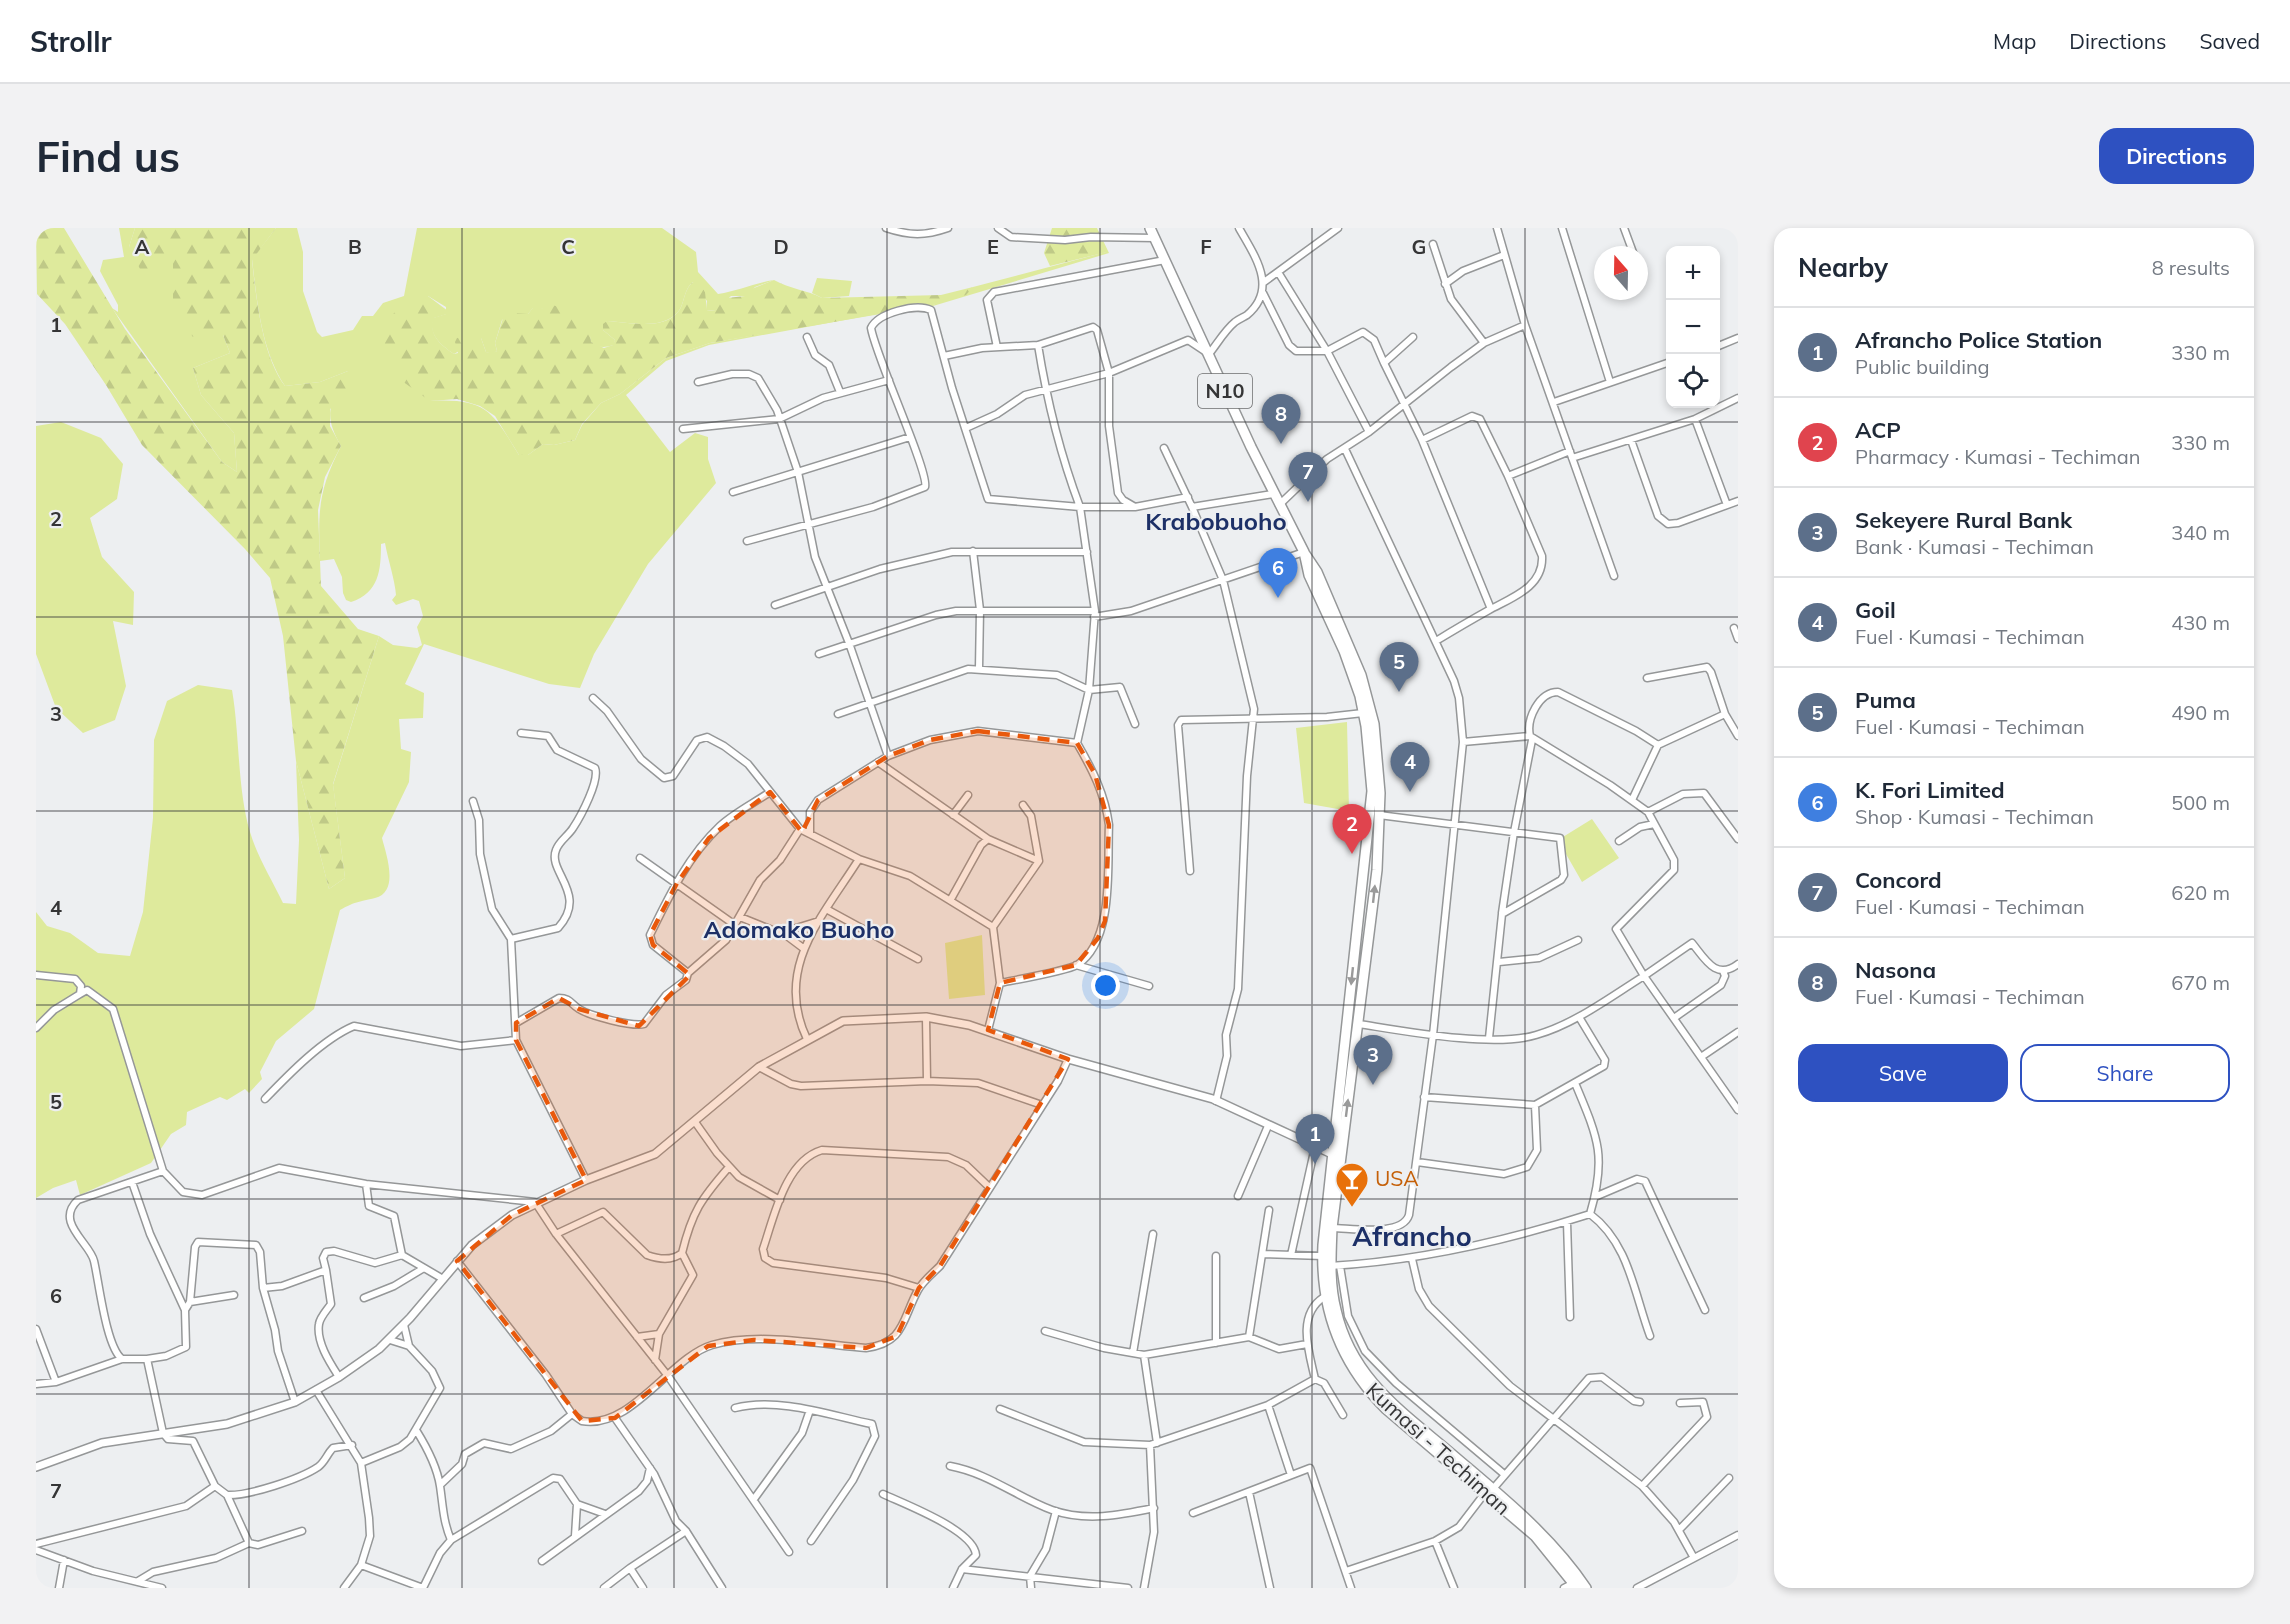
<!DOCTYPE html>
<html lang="en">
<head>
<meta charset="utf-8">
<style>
  :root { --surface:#fff; --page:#f2f2f3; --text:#1f2937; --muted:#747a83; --line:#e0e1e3; --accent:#2e51c1 }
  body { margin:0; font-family:Mulish,sans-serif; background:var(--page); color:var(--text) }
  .controls { position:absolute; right:18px; top:18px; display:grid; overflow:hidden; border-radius:12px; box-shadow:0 3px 9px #0003 }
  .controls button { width:54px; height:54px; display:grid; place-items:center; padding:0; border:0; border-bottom:2px solid var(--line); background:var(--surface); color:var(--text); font:30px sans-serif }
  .compass { position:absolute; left:1558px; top:18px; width:54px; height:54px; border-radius:50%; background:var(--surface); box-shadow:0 3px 9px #0003; rotate:340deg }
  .you { position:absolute; left:1070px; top:758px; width:21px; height:21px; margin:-15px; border:4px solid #fff; border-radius:50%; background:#1a73e8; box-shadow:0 0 0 9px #1a73e833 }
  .badge { display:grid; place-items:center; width:39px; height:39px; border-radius:50%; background:var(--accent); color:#fff; font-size:20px; font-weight:700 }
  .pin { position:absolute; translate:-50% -50px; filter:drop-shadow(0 2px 3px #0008) }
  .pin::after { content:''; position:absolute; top:32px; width:21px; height:18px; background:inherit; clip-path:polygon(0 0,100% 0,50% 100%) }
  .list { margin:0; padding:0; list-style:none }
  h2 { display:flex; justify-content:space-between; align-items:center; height:78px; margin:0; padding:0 24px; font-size:26px }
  h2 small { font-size:20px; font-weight:400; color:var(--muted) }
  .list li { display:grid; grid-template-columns:39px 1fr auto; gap:18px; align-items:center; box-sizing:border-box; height:90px; padding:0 24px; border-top:2px solid var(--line) }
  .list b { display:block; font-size:22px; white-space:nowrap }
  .list p { margin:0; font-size:20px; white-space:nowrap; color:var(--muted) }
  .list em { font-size:20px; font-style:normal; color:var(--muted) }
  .actions { display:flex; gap:12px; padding:18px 24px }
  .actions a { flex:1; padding:14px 0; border:2px solid var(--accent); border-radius:18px; text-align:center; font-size:21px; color:var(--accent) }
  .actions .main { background:var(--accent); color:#fff }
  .icon { flex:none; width:33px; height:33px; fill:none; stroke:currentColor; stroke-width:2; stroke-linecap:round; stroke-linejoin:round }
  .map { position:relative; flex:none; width:1702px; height:1360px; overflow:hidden; border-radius:18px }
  header { display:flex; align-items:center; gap:36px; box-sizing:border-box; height:84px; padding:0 30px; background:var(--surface); border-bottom:2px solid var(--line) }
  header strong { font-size:28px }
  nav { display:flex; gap:33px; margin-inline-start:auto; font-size:21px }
  .intro { display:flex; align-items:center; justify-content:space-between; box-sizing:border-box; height:144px; padding:0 36px }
  h1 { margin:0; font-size:42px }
  .button { padding:15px 27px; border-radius:18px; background:var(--accent); color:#fff; font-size:21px; font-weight:700 }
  main { display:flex; gap:36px; padding:0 36px }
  aside { flex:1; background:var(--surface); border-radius:18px; box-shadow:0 3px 9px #0003 }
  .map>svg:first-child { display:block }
  .green { fill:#deea9c }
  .forest { fill:url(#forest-firs) }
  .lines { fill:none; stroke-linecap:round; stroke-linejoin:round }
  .minor-casing { stroke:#959798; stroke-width:9 }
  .tertiary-casing { stroke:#959798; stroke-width:10 }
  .trunk-casing { stroke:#959798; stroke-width:12 }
  .minor { stroke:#fff; stroke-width:6 }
  .tertiary { stroke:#fff; stroke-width:7 }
  .trunk { stroke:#fff; stroke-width:9 }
  .oneway { fill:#9a9a9a }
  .marked { fill:#e8590c; fill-opacity:0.2; stroke:#e8590c; stroke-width:4.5; stroke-dasharray:12 8; stroke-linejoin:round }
  .grid { fill:none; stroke:#353536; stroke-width:1.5; stroke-opacity:0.55 }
  .labels { text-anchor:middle; stroke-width:4.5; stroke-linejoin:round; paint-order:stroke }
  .shield { fill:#edeff1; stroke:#6c6d6e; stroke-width:1.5 }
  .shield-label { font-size:20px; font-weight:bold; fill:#353536 }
  .food-label { font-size:21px; fill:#c56008; stroke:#edeff1; text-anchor:start }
  .street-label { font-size:21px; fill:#353536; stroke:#edeff1 }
  .quarter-label { font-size:24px; font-weight:bold; fill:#1d3067; stroke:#edeff1 }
  .district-label { font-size:27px; font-weight:bold; fill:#1d3067; stroke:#edeff1 }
  .grid-label { font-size:20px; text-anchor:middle; font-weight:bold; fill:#353536; stroke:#edeff1; stroke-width:4.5; stroke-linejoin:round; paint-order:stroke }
</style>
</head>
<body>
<header>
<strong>Strollr</strong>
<nav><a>Map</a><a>Directions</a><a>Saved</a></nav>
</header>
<div class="intro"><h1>Find us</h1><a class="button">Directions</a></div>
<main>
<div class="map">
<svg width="1702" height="1360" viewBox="0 0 1702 1360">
  <defs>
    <pattern id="forest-firs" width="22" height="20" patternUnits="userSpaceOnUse" patternTransform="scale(1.5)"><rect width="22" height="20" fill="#deea9c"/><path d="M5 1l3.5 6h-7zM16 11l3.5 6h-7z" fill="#bfc987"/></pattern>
  </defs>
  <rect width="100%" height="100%" fill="#edeff1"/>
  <path class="green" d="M83 0H99L93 19 137 34 187 107 194 125 157 140 165 167 198 205 201 244 186 234 76 80 82 84V77L64 43 67 32 88 29Z
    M240 0H261L267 24V63L281 104 286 109 317 102 326 88H337L347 75 368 68 381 0H626L660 24 662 44 682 66C702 63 719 55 738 52L719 59 710 68H695L680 82 670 83 671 73 657 54C647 62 649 76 642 84 625 103 593 94 571 93L567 102 579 112 578 117C568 120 562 120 555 114L554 108 507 81 497 80 492 86H475L466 92 459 115 461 123 456 126 450 124 445 110 418 126C405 117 392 107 397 90L410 86V79L392 68 394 173C450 170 456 183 483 227H492L507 216 518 217 539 212 546 197 565 175 584 166 630 130 674 115 890 76 897 77 937 59 1070 24 1061 0 1073 25 897 78 890 77 673 117 630 133 590 167 634 224 659 205 672 209V231L680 255 612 336 558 426 544 460 513 456 388 416 369 456 388 465 387 490 363 491 365 521 375 524 373 554 346 610C350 626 364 664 339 670 323 674 320 673 304 682L278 781 240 813 224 844 226 851 213 865 209 861 191 872 184 869 151 884 150 897 135 906 115 935 44 967 40 952 17 960 0 970V684L11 698 34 705 62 725 94 728 107 684 117 590 118 512 131 473 162 457 196 462C204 508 201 560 214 604 221 628 236 652 247 675L260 676 263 612 260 533 293 661 309 650 297 557 343 408 357 417 381 420 386 417 381 399 387 388 383 373 377 371 360 377 356 372 360 367C359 352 352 332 349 315L345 316C345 342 343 365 315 374L310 372 307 365 306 349 298 331 284 333C282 283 282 263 305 218 285 183 296 176 312 143L284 154 249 158C225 122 221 73 216 31Z
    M781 50 816 53 813 68 786 70 776 65Z
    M25 194 65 210 87 236 81 271 54 290 66 329 98 364 97 397 77 393 90 458 79 492 47 505 20 480 0 426V198Z
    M1311 494 1313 583 1268 575 1260 500Z
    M1556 591 1583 630 1546 654 1522 612Z
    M946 707 949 767 913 771 909 715Z"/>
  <path class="forest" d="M0 0H28L89 101 186 234 201 244 198 205 165 167 157 140 194 125 187 107 157 109 137 83V34L105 43 93 19 99 0H240L216 32C220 68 226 128 249 158L284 154 312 143 318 166 294 181V198L305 218 289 249 282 282 285 358 322 401 343 408 297 556 309 650 293 661 260 533 247 408 234 350 209 321 106 217 70 157 29 96 1 66Z
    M1016 0H1061L1071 24 1014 38 1008 25Z
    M738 52C754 61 771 62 786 70L905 67 937 59 930 67 897 77 674 115 630 130 584 166 565 175 546 196 539 212 518 217 507 216 492 227H483L459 188 444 178 421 171 394 173 366 153 347 112 348 93 376 71 392 68 412 83 411 86 398 90C392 107 405 117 418 126L422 125 419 114 421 110 437 107 445 110 450 124 456 125 461 123 459 115 469 84 492 86 499 77 507 81 512 76C536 82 554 86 555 114L568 120 577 117 579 112 567 102V96L571 93C593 94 626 103 642 84 649 76 647 62 657 54L664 56 669 64 671 83 680 82 682 71 709 68 713 62Z"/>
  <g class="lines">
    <g class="minor-casing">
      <path id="minor" d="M850 0C874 8 889 8 912 0
        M962 0 975 9 1029 12 1055 9 1119 10
        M1461 0 1489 97
        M1526 0 1574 154
        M1588 0 1598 27
        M1397 16 1415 71 1448 115
        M1242 44 1291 123 1327 104 1338 112 1348 135
        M1228 54 1302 0
        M1409 56 1427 43 1468 27
        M1227 65 1253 117 1260 123H1291L1333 204
        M771 109 779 127 793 137 804 164
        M1377 109 1348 135 1386 212 1455 381
        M1002 117C1011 173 1024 226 1044 279H1098
        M961 119 951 72 958 64 1129 32
        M1680 119 1702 110
        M908 128 946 120 1002 117 1057 99 1061 102 1073 145V198L1082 265 1087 272 1099 279 1152 269
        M662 154 696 146H713L722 150 741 182 762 244 779 329 813 415 852 528
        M1518 174 1634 134
        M1659 191 1691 277
        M930 200 961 186 989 167 1073 145 1152 112 1173 126C1181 116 1189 102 1199 94 1203 91 1208 89 1211 87 1243 60 1218 27 1203 0
        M647 201 743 191 787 170 853 152
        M1386 212 1436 188 1444 191 1472 248 1506 328C1508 359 1475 370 1453 382 1435 392 1418 402 1400 413
        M1595 212 1622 288 1632 296 1642 295 1702 273
        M1128 220 1156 279 1187 352 1218 481 1211 548 1202 761 1190 807 1191 828 1180 873
        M1536 230 1659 191 1702 170
        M1472 248 1534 223
        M697 264 874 209
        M1243 277 1291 231 1333 204 1415 139 1448 115 1489 97 1578 348
        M1156 279 1237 266
        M711 313 837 279 889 259C894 246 839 127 835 100 842 85 880 75 895 82L916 160 952 271 1044 279 1059 383 1053 462 1041 515
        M937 323 944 382 943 440
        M739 377 844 341 916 324H1051
        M1058 389 1095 383 1268 324
        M1698 400 1702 411
        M783 426 900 387 920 383H1059
        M1611 450 1671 439 1675 444 1689 486 1702 508
        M557 470 571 483 605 531 628 550 637 548 661 512 671 509 688 518 712 536 764 601 823 631 874 648 957 699 964 755 952 802
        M802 486 932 441 1021 447 1053 462 1084 459 1099 496
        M1494 508C1490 491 1503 464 1522 464L1600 503 1622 517
        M1427 514 1494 508 1574 557 1612 584 1638 632V642L1580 701 1608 748 1656 715C1669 731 1680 753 1702 736
        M842 534 952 611
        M1596 572 1622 517 1689 486
        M437 573 443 592 444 626 456 681 475 711 480 812
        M1612 584 1647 566 1668 565 1702 611
        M917 587 932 567
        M1343 587 1524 610 1528 647 1525 652 1466 686 1453 810
        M774 606V584L782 572 852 528 894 512 942 503 1041 515C1056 541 1069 566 1073 597 1071 636 1079 713 1041 737 1030 743 979 752 964 755
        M1583 613 1604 599 1618 596
        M604 630 699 697
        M1154 643 1142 497 1145 492 1291 489 1327 485
        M915 671 945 617 952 611 1003 633
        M792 682 882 731
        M1466 685 1478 604 1496 512
        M704 689 751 708 767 720
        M957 699 1003 633 995 588 987 577
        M744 705 783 693
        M475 711 522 700C553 666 511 644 520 622 523 613 532 608 537 600 545 588 564 552 559 540L521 522 512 508 485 505
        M1463 734 1503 730 1542 712
        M1040 737 1113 758
        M652 745 617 717 614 707C633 668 652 628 684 598 698 585 718 575 734 564
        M0 747 39 751 45 758 44 766 18 782 0 800
        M44 766 51 762 77 781 127 943 147 964 166 967 243 940 330 956 499 974 520 1006 632 1148 753 1324
        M890 789 891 853
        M1638 790 1685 757 1689 748 1687 743
        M480 795 523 770C534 770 535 776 543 781 554 788 597 799 608 796L630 767 650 752 652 745 690 712 724 652 744 632 764 601
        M1323 796C1368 803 1457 820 1500 807 1539 796 1574 769 1608 748L1702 882
        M771 811C737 740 787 688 823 631
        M1665 829 1702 804
        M723 839 755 856 765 858 891 853 942 855 1006 877
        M1539 855C1562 910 1571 928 1554 986
        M1388 869 1499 877 1568 838 1569 832 1543 789
        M229 871C253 846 287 811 318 798L425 818 480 812 550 952
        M659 894 681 925 703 949 744 972
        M1381 934 1468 946 1491 939 1501 922 1499 877
        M96 954 114 1006 149 1082 150 1119 130 1128 111 1131
        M330 956 333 978 358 988 366 1027 407 1051
        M1202 968 1232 898
        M1561 968 1601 951 1609 953 1669 1082
        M1531 994 1534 1089
        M1296 1000C1315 1000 1366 1009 1373 987L1397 807 1427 514 1423 470 1418 453 1309 221
        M520 1006 567 984 611 1027C622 1031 636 1033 646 1025 656 984 665 971 693 939
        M1228 1026 1287 1028
        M1255 1027 1279 919
        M1180 1028V1115
        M1376 1031 1383 1061 1393 1078 1474 1158 1606 1258 1638 1294 1658 1330
        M421 1033 510 1147 536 1186 546 1193C595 1202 635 1129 676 1117 720 1104 783 1116 830 1120 869 1115 866 1091 882 1062 887 1053 897 1045 904 1038L1022 853 1032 831
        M1294 1038C1383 1033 1470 1013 1554 986 1593 1015 1598 1065 1614 1108
        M1304 1038 1312 1088 1329 1123 1360 1155 1468 1246
        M290 1042 295 1076C291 1082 284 1089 283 1096 280 1114 294 1135 303 1149
        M883 1060 850 1050 737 1035 729 1030 727 1021C738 989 749 933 786 922L912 929 930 937 952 958
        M328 1070 358 1058 388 1040
        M154 1074 198 1067
        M149 1082 154 1074 159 1019 162 1014 220 1017 224 1024 227 1060
        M368 1097 373 1118
        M0 1101 20 1154
        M1009 1103 1068 1120 1108 1127 1213 1109 1243 1121 1271 1116
        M601 1109 623 1106
        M1213 1109 1233 982
        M1097 1125 1117 1006
        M1108 1127 1121 1215
        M86 1131C70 1119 63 1054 58 1033 54 1015 18 994 42 972L127 943
        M619 1132 623 1106 657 1047 646 1025
        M1279 1151C1273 1124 1260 1087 1288 1069
        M1279 1151 1288 1155 1307 1187
        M0 1156 20 1154 86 1131H111L127 1205 132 1211 157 1213 179 1258 191 1267 213 1315 222 1317 266 1303
        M280 1162 325 1235 333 1290 334 1308 325 1337 308 1360
        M259 1174 242 1123 239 1102 227 1060 246 1058 290 1042 287 1030 290 1024 298 1023 339 1035 366 1027
        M1232 1177 1255 1247
        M699 1180C743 1169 793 1187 836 1196L839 1208 817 1252 775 1313
        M964 1181 1048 1214 1114 1217 1232 1177 1279 1151
        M579 1190 618 1246 640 1293 650 1303 686 1360
        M380 1202C390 1218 401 1238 404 1258 407 1278 407 1293 415 1312
        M325 1235 364 1219 374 1211 404 1160 396 1143 373 1118 354 1112
        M914 1238C952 1245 981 1269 1016 1282 1050 1294 1084 1287 1118 1280
        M404 1257 426 1236 429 1226 448 1215 475 1221 515 1203 536 1186
        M1606 1258 1671 1189 1667 1174 1644 1175
        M1456 1262 1553 1150 1566 1149 1598 1173 1604 1174
        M1213 1264 1234 1360
        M847 1266C868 1276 938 1302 940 1327L926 1341 917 1360
        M191 1267C213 1268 264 1251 282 1239 289 1234 291 1226 297 1220L316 1217
        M718 1271 766 1205 774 1182
        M1157 1285 1274 1240 1315 1360
        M1643 1302 1693 1250
        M539 1308 541 1276
        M1399 1313 1418 1360
        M0 1316 150 1278 179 1258
        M0 1322 57 1343 126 1360
        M506 1333 603 1263 611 1253 614 1240
        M325 1337 387 1360
        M926 1341 1092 1360
        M1310 1343 1399 1313 1423 1299 1449 1265
        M102 1353 117 1344 180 1330 213 1315
        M23 1360 28 1332
        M387 1360 404 1325 415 1312 517 1250 524 1251 541 1276 569 1286
        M568 1360 594 1340
        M607 1360 594 1340 650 1303
        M995 1360 994 1348 1010 1321 1020 1283
        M1108 1360 1118 1304 1114 1217
        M1528 1360 1538 1355
        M1601 1360 1702 1307"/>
    </g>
    <g class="tertiary-casing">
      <path id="tertiary" d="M0 1239 66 1215 191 1196 259 1174 303 1149 343 1121 374 1090 436 1017 476 987 550 952 619 926 723 839 807 793 890 789 933 797 1032 831 1177 871 1296 926"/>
    </g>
    <g class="trunk-casing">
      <path id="trunk" d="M1114 0 1215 219 1268 324 1273 347 1308 423 1324 468 1330 498 1336 563 1287 1017C1284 1081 1305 1136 1350 1181L1499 1308 1541 1360
        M1269 326 1281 344 1325 447 1338 496 1344 565 1341 642 1296 1000C1295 1027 1293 1055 1300 1082 1315 1148 1362 1181 1411 1222 1461 1265 1513 1305 1550 1360"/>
    </g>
    <use href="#minor" class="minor"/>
    <use href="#tertiary" class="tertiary"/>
    <use href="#trunk" class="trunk"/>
  </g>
  <defs><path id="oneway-solid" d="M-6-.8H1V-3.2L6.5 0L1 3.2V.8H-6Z" transform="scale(1.5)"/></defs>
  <g class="oneway">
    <use href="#oneway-solid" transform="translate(1338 666) rotate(-84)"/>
    <use href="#oneway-solid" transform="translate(1316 748) rotate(96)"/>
    <use href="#oneway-solid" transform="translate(1311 880) rotate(-83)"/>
  </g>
  <path class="marked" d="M942 503 1041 515 1059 546 1073 597 1069 693 1062 710 1040 737 964 755 952 802 1032 831 904 1038 883 1060 861 1108 830 1120 718 1112 672 1118 579 1190 546 1193 421 1033 476 987 550 952 480 812V795L523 770 543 781 603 798 654 747 617 717 614 707 641 655 673 610 734 564 766 604 782 572 852 528 894 512Z"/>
  <path class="grid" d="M213 0V1360M426 0V1360M638 0V1360M851 0V1360M1064 0V1360M1276 0V1360M1489 0V1360M0 194H1702M0 389H1702M0 583H1702M0 777H1702M0 971H1702M0 1166H1702"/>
  <defs>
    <g id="bar-pin" transform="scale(1.725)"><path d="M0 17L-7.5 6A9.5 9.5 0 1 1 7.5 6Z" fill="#e8710a" stroke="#edeff1"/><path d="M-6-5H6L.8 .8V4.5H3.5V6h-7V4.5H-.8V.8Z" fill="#fff"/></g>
  </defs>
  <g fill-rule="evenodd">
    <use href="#bar-pin" x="1316" y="951"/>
  </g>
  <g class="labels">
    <rect class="shield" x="1162" y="146" width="54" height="34" rx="4.5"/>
    <g class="shield-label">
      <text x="1189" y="170">N10</text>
    </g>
    <g class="food-label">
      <text x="1339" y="958">USA</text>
    </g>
    <g class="street-label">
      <text transform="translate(1402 1221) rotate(42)" y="7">Kumasi - Techiman</text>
    </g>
    <g class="quarter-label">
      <text x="1180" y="302">Krabobuoho</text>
      <text x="763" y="710">Adomako Buoho</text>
    </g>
    <g class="district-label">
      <text x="1376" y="1018">Afrancho</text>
    </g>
  </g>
  <g class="grid-label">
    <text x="106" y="26">A</text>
    <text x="319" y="26">B</text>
    <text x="532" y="26">C</text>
    <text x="745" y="26">D</text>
    <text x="957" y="26">E</text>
    <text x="1170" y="26">F</text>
    <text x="1383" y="26">G</text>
    <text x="20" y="104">1</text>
    <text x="20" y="298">2</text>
    <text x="20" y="493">3</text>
    <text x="20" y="687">4</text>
    <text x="20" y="881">5</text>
    <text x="20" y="1075">6</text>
    <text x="20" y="1270">7</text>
  </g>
</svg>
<div class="controls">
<button>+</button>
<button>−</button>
<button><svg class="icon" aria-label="locate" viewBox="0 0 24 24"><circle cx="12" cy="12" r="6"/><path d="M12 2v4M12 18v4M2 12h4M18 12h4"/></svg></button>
</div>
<svg class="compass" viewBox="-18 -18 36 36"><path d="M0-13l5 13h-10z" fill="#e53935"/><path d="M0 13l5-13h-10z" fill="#747a83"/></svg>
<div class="you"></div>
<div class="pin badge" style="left:1279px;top:936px;background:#5c6f8a">1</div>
<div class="pin badge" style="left:1316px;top:626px;background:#e0444e">2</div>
<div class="pin badge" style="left:1337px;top:857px;background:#5c6f8a">3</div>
<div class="pin badge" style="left:1374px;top:564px;background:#5c6f8a">4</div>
<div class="pin badge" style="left:1363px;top:464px;background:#5c6f8a">5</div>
<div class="pin badge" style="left:1242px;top:370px;background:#3f7fe0">6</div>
<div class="pin badge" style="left:1272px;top:274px;background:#5c6f8a">7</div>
<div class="pin badge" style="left:1245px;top:216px;background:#5c6f8a">8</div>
</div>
<aside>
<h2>Nearby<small>8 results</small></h2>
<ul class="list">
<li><span class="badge" style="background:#5c6f8a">1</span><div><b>Afrancho Police Station</b><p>Public building</p></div><em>330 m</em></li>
<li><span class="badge" style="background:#e0444e">2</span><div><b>ACP</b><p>Pharmacy · Kumasi - Techiman</p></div><em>330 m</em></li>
<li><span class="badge" style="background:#5c6f8a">3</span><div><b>Sekeyere Rural Bank</b><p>Bank · Kumasi - Techiman</p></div><em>340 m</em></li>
<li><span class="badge" style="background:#5c6f8a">4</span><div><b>Goil</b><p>Fuel · Kumasi - Techiman</p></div><em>430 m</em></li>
<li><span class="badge" style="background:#5c6f8a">5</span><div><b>Puma</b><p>Fuel · Kumasi - Techiman</p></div><em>490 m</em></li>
<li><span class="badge" style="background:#3f7fe0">6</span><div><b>K. Fori Limited</b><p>Shop · Kumasi - Techiman</p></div><em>500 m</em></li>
<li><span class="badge" style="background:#5c6f8a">7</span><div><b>Concord</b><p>Fuel · Kumasi - Techiman</p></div><em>620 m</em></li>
<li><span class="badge" style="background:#5c6f8a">8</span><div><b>Nasona</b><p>Fuel · Kumasi - Techiman</p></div><em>670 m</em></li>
</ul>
<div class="actions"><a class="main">Save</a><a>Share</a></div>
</aside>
</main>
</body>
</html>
